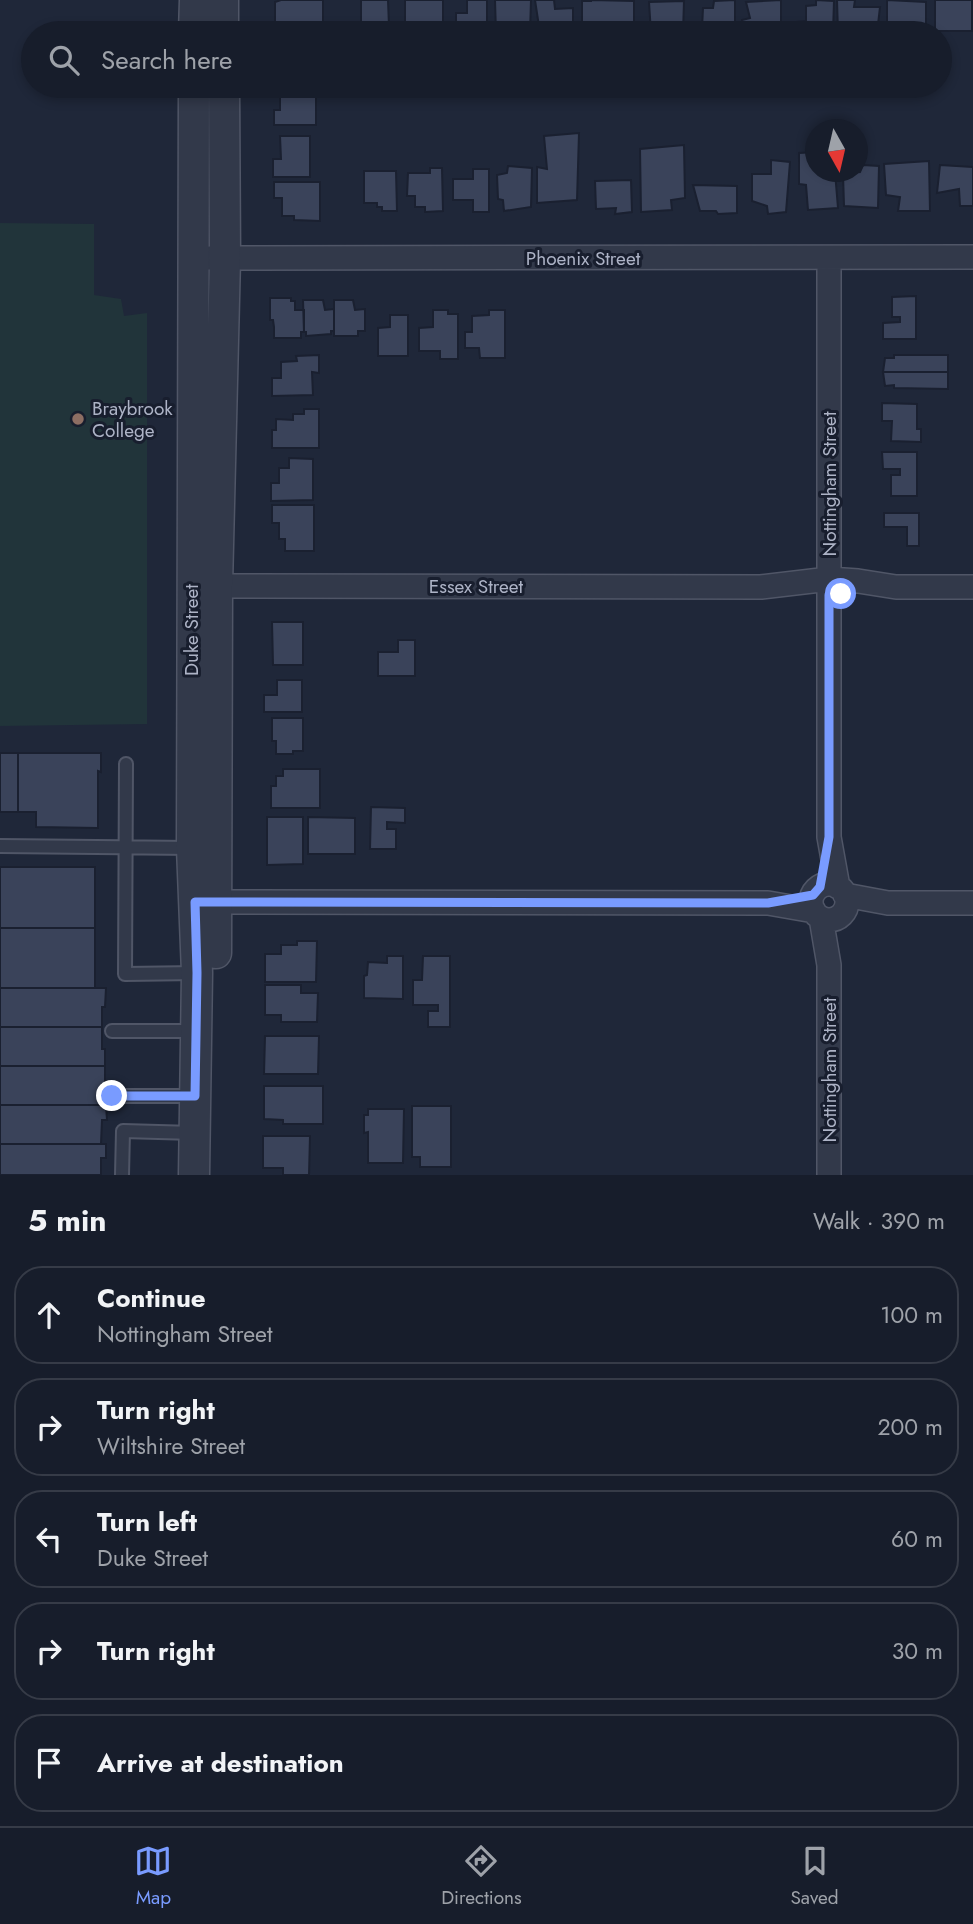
<!DOCTYPE html>
<html lang="en">
<head>
<meta charset="utf-8">
<style>
  :root { --surface:#171d2b; --page:#202633; --text:#f1f3f6; --muted:#9ea2a9; --line:#363b47; --accent:#799bff }
  body { margin:0; font-family:Jost,sans-serif; background:var(--page); color:var(--text) }
  .compass { position:absolute; left:805px; top:119px; width:63px; height:63px; border-radius:50%; background:var(--surface); box-shadow:0 4px 10px #0003; rotate:172deg }
  .stop { position:absolute; width:21px; height:21px; margin:-16px; border:5px solid #799bff; border-radius:50%; background:#fff }
  .stop.end { background:#799bff; border-color:#fff; box-shadow:0 2px 7px #0008 }
  .list { margin:0; padding:0; list-style:none }
  h2 { display:flex; justify-content:space-between; align-items:center; height:91px; margin:0; padding:0 28px; font-size:30px }
  h2 small { font-size:23px; font-weight:400; color:var(--muted) }
  .list li { display:grid; grid-template-columns:46px 1fr auto; gap:21px; align-items:center; box-sizing:border-box; height:98px; margin:0 14px 14px; padding:0 14px; border:2px solid var(--line); border-radius:28px }
  .list b { display:block; font-size:26px; white-space:nowrap }
  .list p { margin:0; font-size:23px; white-space:nowrap; color:var(--muted) }
  .list em { font-size:23px; font-style:normal; color:var(--muted) }
  .icon { flex:none; width:38px; height:38px; fill:none; stroke:currentColor; stroke-width:2; stroke-linecap:round; stroke-linejoin:round }
  .map { position:relative; flex:none; width:973px; height:1175px; overflow:hidden }
  .search { position:absolute; background:var(--surface); box-shadow:0 4px 10px #0003; left:21px; right:21px; top:21px; height:77px; display:flex; align-items:center; gap:18px; box-sizing:border-box; padding:0 24px; border-radius:38px; color:var(--muted); font-size:26px }
  .sheet { height:651px; background:var(--surface) }
  nav { display:flex; justify-content:space-around; align-items:center; box-sizing:border-box; height:98px; border-top:2px solid var(--line); background:var(--surface); font-size:19px; color:var(--muted) }
  nav a { display:grid; justify-items:center; gap:4px }
  nav .on { color:var(--accent) }
  .map>svg:first-child { display:block }
  .green { fill:#21343a }
  .building { fill:#3a435a; stroke:#1a2030; stroke-width:2 }
  .lines { fill:none; stroke-linecap:round; stroke-linejoin:round }
  .service-casing { stroke:#505667; stroke-width:16 }
  .minor-casing { stroke:#505667; stroke-width:26 }
  .tertiary-casing { stroke:#505667; stroke-width:33 }
  .service { stroke:#32394a; stroke-width:12 }
  .minor { stroke:#32394a; stroke-width:23 }
  .tertiary { stroke:#32394a; stroke-width:30 }
  .route { stroke:#799bff; stroke-width:9 }
  .education-dot { fill:#8d6e63; stroke:#181e2e; stroke-width:2.5 }
  .labels { text-anchor:middle; stroke-width:6; stroke-linejoin:round; paint-order:stroke }
  .street-label { font-size:19px; fill:#adb3c6; stroke:#181e2e }
  .poi-label { font-size:19px; fill:#adb3c6; stroke:#181e2e; text-anchor:start }
</style>
</head>
<body>
<div class="map">
<svg width="973" height="1175" viewBox="0 0 973 1175">
  <rect width="100%" height="100%" fill="#1f2739"/>
  <path class="green" d="M0 223 94 224V295L121 299 124 316 147 313V724L0 726Z"/>
  <path class="building" d="M281 0H323V24H275V2Z
    M361 0H388L389 26H391V33H361Z
    M405 0H443V27H405Z
    M467 0H487V33H456V13H467Z
    M495 0H531L530 33H496Z
    M535 0H554L555 9 573 8V33H540Z
    M591 0 634 1V27H631V33H585V24H582V1H591Z
    M735 0V33H715V30L702 29 703 8H713L714 1Z
    M781 0V33H742V20L750 18 746 2Z
    M816 0 834 1 833 33H798L797 22 806 21V6L816 5Z
    M837 0H855L854 7H880L877 33H838Z
    M887 0 926 2V30H910V33H887Z
    M935 0H972V31H935Z
    M684 1 683 33H651L649 2Z
    M276 30H341V33H276Z
    M280 94H316V125H274V110H280Z
    M579 133 577 200 537 203V167L547 169 544 136Z
    M280 136H310V177H273V159H281Z
    M684 145 685 198 671 200 672 210 641 212 640 149Z
    M816 152V172H835L838 208 808 210 806 185 799 184V153Z
    M771 160 790 162 786 212 768 214 767 206 752 201V174H771Z
    M929 161 930 211H898L900 197 886 195 884 164Z
    M863 165 879 166 878 208 844 206 843 174 860 172Z
    M940 165 973 167V206H960L959 189 937 193Z
    M508 166 532 168 531 207 504 211 503 200 498 199 497 175 507 173Z
    M430 168H442L443 211 425 212V207H415V196H407L408 173H430Z
    M473 169H489V212H473V200H453V179H473Z
    M364 171H396L397 211H382V207H377V203H364Z
    M631 180 632 212 615 214 616 208 596 209 595 181Z
    M274 182H320V221L294 220V216H282V198H274Z
    M693 185 737 186V213L718 214 716 211H700Z
    M916 296V339H883V323L900 322V317H892V297Z
    M270 298H291V301H295V310H304V332H301V338H274V327L273 320H270Z
    M303 300H323L325 310 334 309V331H331V334L306 336V332H304Z
    M334 300H353L355 310 365 309V331H358V336H334Z
    M433 310H448V314H458V359H440V351H419V328L433 327Z
    M489 310H505V358H480L479 348H465V332H472V316L489 315Z
    M390 315H408V356H378V328L390 327Z
    M319 355V373L312 372 313 395 272 396V378H281V362L297 361 296 356Z
    M894 355H948V372H883L885 358H894Z
    M883 372H948V389L894 388V385L885 386Z
    M882 403 917 404V429H921V442L891 441 892 421H882Z
    M304 409H319V448H272V430H276V419L293 420V414H304Z
    M882 452H917V496H891V475H900V469H883Z
    M289 458 313 459V500L271 501V483H279V468H289Z
    M272 505H314V551H285V539H279V523H272Z
    M884 513H919V546H907V527H884Z
    M272 622H303V665H273Z
    M398 640H415V676H378V652H398Z
    M277 680H302V712H264V695H277Z
    M272 718H303V751H293V754H276V741H272Z
    M0 753H18V812H0Z
    M18 753H101V772L98 771V828L36 827V812H18Z
    M283 769H320V808H271V786H276V776H283Z
    M371 807 405 808V823L387 822V829H396V849H370Z
    M267 817H303V864L267 865Z
    M308 817 355 818V854H308Z
    M0 867H95V928H0Z
    M0 928H95V988H0Z
    M297 941H317L316 982H265V954H281V945H297Z
    M387 956H403V999L364 998V976L367 975 368 962 387 963Z
    M423 956H450V1027H428V1011H438V1005H413V980H422Z
    M265 985H301V993H318L317 1022H281V1015H265Z
    M0 988H106L105 1007H102V1027H0Z
    M0 1027H102V1049H105V1066H0Z
    M265 1036H319L318 1074H264Z
    M0 1066H105V1084H102L101 1105H0Z
    M264 1086H323V1124H283V1120L264 1119Z
    M0 1105H106L107 1120H102L101 1144H0Z
    M412 1106H451V1167H420V1157H412Z
    M368 1109H404L403 1163H368V1132L364 1133V1115H368Z
    M263 1136H310L309 1175H283V1168H263Z
    M0 1144H106V1158H101V1175H0Z"/>
  <g class="lines">
    <g class="service-casing">
      <path id="service" d="M126 764 125 974 197 973
        M0 846 192 848
        M112 1031H195
        M112 1096H195
        M122 1175 123 1131 194 1133"/>
    </g>
    <g class="minor-casing">
      <path id="minor" d="M210 258 973 257
        M829 258V837L838 887
        M201 586 761 587 829 579 858 581 896 587H973
        M811 902a18 18 0 1 1 36 0a18 18 0 1 1-36 0Z
        M845 895 888 903H973
        M202 902 768 903 814 911
        M821 918 829 965V1175"/>
    </g>
    <g class="tertiary-casing">
      <path id="tertiary" d="M223 0V33
        M194 33 195 0
        M216 953 217 586 225 258 224 86
        M194 1175 197 973 192 848 194 86"/>
    </g>
    <use href="#service" class="service"/>
    <use href="#minor" class="minor"/>
    <use href="#tertiary" class="tertiary"/>
  </g>
  <g class="lines">
    <path class="route" d="M112 1096H195L197 973 195 902 768 903 813 895 820 887 829 837V595L841 594"/>
  </g>
  <circle class="education-dot" cx="78" cy="419" r="7"/>
  <g class="labels">
    <g class="street-label">
      <text x="583" y="265">Phoenix Street</text>
      <text transform="translate(829 484) rotate(-90)" y="7">Nottingham Street</text>
      <text x="476" y="593">Essex Street</text>
      <text transform="translate(191 630) rotate(-90)" y="7">Duke Street</text>
      <text transform="translate(829 1070) rotate(-90)" y="7">Nottingham Street</text>
    </g>
    <g class="poi-label">
      <text x="92" y="415">Braybrook<tspan x="92" dy="22">College</tspan></text>
    </g>
  </g>
</svg>
<svg class="compass" viewBox="-18 -18 36 36"><path d="M0-13l5 13h-10z" fill="#e53935"/><path d="M0 13l5-13h-10z" fill="#9ea2a9"/></svg>
<div class="stop" style="left:841px;top:594px"></div>
<div class="stop end" style="left:112px;top:1096px"></div>
<div class="search"><svg class="icon" aria-label="search" viewBox="0 0 24 24"><circle cx="10" cy="10" r="6"/><path d="M15 15l6 6"/></svg>Search here</div>
</div>
<section class="sheet">
<h2>5 min<small>Walk · 390 m</small></h2>
<ul class="list">
<li><svg class="icon" aria-label="ahead" viewBox="0 0 24 24"><path d="M12 20V5M6 11l6-6 6 6"/></svg><div><b>Continue</b><p>Nottingham Street</p></div><em>100 m</em></li>
<li><svg class="icon" aria-label="right" viewBox="0 0 24 24"><path d="M7 20v-9h11M14 6l5 5-5 5"/></svg><div><b>Turn right</b><p>Wiltshire Street</p></div><em>200 m</em></li>
<li><svg class="icon" aria-label="left" viewBox="0 0 24 24"><path d="M17 20v-9H6M10 6l-5 5 5 5"/></svg><div><b>Turn left</b><p>Duke Street</p></div><em>60 m</em></li>
<li><svg class="icon" aria-label="right" viewBox="0 0 24 24"><path d="M7 20v-9h11M14 6l5 5-5 5"/></svg><div><b>Turn right</b></div><em>30 m</em></li>
<li><svg class="icon" aria-label="arrive" viewBox="0 0 24 24"><path d="M6 21V4h12l-3 4 3 4H6"/></svg><div><b>Arrive at destination</b></div></li>
</ul>
</section>
<nav>
<a class="on"><svg class="icon" aria-label="map" viewBox="0 0 24 24"><path d="M3 6l6-2 6 2 6-2v14l-6 2-6-2-6 2zM9 4v14M15 6v14"/></svg>Map</a>
<a><svg class="icon" aria-label="directions" viewBox="0 0 24 24"><path d="M12 3l9 9-9 9-9-9zM9 14v-3h6M13 9l2 2-2 2"/></svg>Directions</a>
<a><svg class="icon" aria-label="saved" viewBox="0 0 24 24"><path d="M7 4h10v16l-5-4-5 4z"/></svg>Saved</a>
</nav>
</body>
</html>
